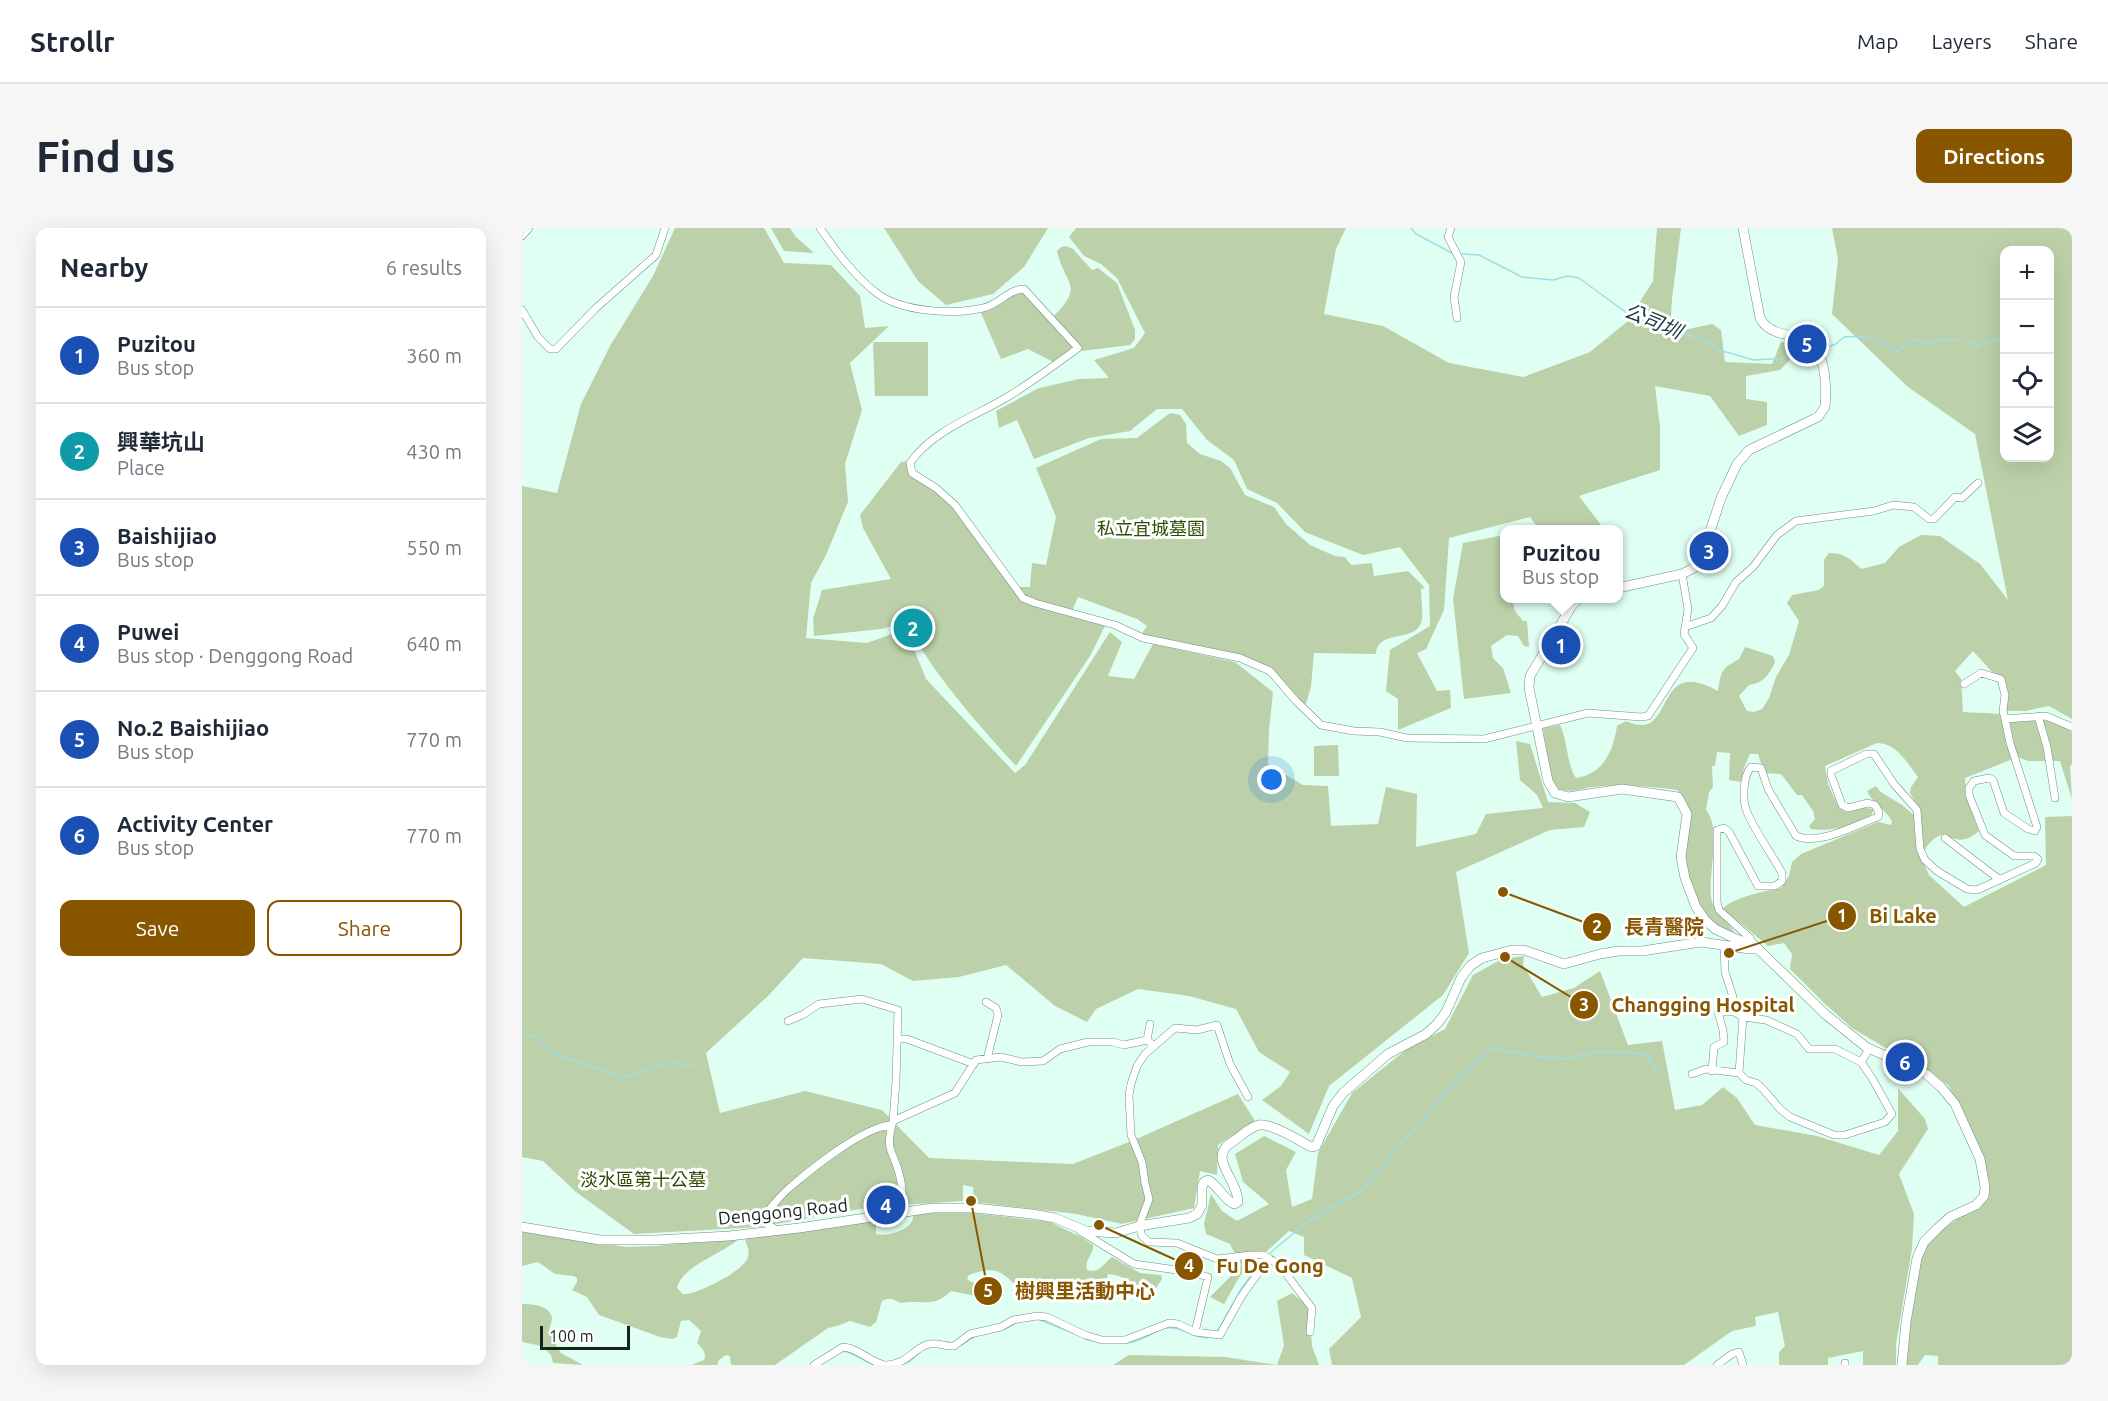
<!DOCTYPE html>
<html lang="en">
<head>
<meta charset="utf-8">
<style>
  :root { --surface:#fff; --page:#f6f6f7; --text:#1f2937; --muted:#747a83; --line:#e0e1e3; --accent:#895600 }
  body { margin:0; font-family:Ubuntu,"Noto Sans TC",sans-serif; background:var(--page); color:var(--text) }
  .controls { position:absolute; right:18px; top:18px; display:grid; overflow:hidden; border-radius:12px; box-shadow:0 6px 24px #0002 }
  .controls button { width:54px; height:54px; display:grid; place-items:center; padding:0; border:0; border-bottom:2px solid var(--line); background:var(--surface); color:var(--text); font:30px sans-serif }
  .scale { position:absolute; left:18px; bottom:15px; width:90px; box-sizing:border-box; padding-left:6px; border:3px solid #15241e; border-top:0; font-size:16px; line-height:21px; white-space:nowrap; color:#15241e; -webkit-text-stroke:4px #fff; paint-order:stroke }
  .you { position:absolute; left:750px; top:552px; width:21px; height:21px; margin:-15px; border:4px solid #fff; border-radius:50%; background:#1a73e8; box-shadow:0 0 0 9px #1a73e833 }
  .badge { display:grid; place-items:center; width:39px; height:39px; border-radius:50%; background:var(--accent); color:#fff; font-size:20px; font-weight:700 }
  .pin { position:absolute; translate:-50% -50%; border:3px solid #fff; box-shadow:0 2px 6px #0006 }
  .popup { position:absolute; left:978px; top:297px; width:123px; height:78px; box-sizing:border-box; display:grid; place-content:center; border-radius:12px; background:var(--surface); filter:drop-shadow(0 2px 4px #0005); font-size:20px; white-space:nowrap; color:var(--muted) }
  .popup b { font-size:22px; color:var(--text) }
  .popup::after { content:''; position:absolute; left:50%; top:100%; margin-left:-12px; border:12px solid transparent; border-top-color:var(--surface) }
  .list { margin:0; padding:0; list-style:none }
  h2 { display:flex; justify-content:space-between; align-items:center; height:78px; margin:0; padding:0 24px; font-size:26px }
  h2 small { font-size:20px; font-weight:400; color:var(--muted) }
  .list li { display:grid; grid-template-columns:39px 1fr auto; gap:18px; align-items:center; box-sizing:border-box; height:96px; padding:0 24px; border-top:2px solid var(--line) }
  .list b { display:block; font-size:22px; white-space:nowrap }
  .list p { margin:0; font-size:20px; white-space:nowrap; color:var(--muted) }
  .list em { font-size:20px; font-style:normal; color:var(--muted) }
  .actions { display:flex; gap:12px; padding:18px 24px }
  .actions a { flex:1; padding:14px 0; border:2px solid var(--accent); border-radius:12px; text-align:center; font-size:21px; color:var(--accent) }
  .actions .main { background:var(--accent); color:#fff }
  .icon { flex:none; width:33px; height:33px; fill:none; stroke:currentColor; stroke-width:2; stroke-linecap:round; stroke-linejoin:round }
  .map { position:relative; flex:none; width:1550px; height:1137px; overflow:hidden; border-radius:12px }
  header { display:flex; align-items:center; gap:36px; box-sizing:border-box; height:84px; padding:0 30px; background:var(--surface); border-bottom:2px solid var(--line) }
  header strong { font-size:28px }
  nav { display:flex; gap:33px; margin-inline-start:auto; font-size:21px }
  .intro { display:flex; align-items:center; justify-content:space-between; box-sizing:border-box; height:144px; padding:0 36px }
  h1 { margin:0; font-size:42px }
  .button { padding:15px 27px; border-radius:12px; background:var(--accent); color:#fff; font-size:21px; font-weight:700 }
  main { display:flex; gap:36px; padding:0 36px }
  aside { flex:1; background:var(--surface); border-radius:12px; box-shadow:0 6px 24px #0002 }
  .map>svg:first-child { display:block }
  .green { fill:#bcd1a9; fill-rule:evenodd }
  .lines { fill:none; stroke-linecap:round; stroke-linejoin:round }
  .stream { stroke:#9ddee9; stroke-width:1.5 }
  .minor-casing { stroke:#6c9183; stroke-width:8 }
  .tertiary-casing { stroke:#6c9183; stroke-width:10 }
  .minor { stroke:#fff; stroke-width:7 }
  .tertiary { stroke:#fff; stroke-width:9 }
  .labels { text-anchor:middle; stroke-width:6; stroke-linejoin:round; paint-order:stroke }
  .park-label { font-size:18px; fill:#304b06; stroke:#fff }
  .street-label { font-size:18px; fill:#15241e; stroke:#fff }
  .water-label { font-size:20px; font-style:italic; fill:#17383d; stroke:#fff }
  .leader { fill:none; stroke:#895600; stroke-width:2 }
  .callout-dot { fill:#895600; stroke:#fff; stroke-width:2 }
  .mark-label { font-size:18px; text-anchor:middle; font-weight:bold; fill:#fff }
  .callout-label { font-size:20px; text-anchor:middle; font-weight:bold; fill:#895600; stroke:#fff; stroke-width:6; stroke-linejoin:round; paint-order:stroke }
</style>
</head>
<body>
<header>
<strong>Strollr</strong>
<nav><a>Map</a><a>Layers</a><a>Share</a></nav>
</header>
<div class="intro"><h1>Find us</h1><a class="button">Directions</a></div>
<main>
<aside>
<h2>Nearby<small>6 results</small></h2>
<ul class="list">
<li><span class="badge" style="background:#1a4fb4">1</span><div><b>Puzitou</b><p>Bus stop</p></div><em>360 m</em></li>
<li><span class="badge" style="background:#0f9aa8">2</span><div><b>興華坑山</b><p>Place</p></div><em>430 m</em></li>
<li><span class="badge" style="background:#1a4fb4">3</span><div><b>Baishijiao</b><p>Bus stop</p></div><em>550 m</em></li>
<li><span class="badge" style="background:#1a4fb4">4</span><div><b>Puwei</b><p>Bus stop · Denggong Road</p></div><em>640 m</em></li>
<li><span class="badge" style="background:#1a4fb4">5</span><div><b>No.2 Baishijiao</b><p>Bus stop</p></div><em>770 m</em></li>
<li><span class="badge" style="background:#1a4fb4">6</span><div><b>Activity Center</b><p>Bus stop</p></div><em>770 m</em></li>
</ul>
<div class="actions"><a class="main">Save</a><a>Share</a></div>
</aside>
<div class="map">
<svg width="1550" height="1137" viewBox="0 0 1550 1137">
  <rect width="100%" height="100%" fill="#dffff2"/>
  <path class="green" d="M153 0H242L262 35 309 37 338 68 343 100 367 98 328 135 340 182 323 236 326 274 304 327 289 355 284 410 345 415 384 401 404 451 493 545 503 537 588 404 600 414 586 448 612 451 631 416 713 434 751 464 747 502 746 536 781 557 806 558 809 598 856 596 864 559 895 566 894 619 954 606 964 586 1021 580 1015 567 998 552 994 513 1008 516 1026 574 1053 575 1068 584 1062 599 1028 602 934 644 947 725 921 767 807 858 787 906 740 872 759 858 768 844 737 824 714 781 667 768 616 761 574 781 565 794 533 778 484 737 437 749 391 753 359 736 281 730 247 767 184 825 198 885 283 863 360 882 407 930 551 936 612 912 716 866 733 893 696 917 695 947 678 943 672 980 600 996 554 986 452 974 451 959 441 957V973L349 979 237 999 112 1006 54 964 21 933 0 929V258L35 265 59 176 88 118 131 48Z
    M249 0H268L274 9 292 25 262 23Z
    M362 0H526L502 39 471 66 424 77 396 53Z
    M554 0H824L814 21 802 86 861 98 927 135 1001 149 1068 124 1106 93 1131 53 1135 0H1159L1150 71 1148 105 1190 96 1199 102 1203 134 1250 136 1259 114 1284 115 1258 142 1224 148V171L1245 174V197L1217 208 1188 168 1133 158 1138 199V242L1057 268 1079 297 1077 301H1017L1008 289 927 310 922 382 904 421 895 425 915 463 928 462 929 480 876 502V471L864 463 868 422 908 398 907 357 878 319 841 327 783 304 755 275 725 261 712 232 685 212 660 181H635L608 203 567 210 512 231 495 192 477 200 474 183 517 160 557 151 587 150 572 132 612 120 623 105 595 50 579 36 562 28 547 9Z
    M1310 0H1550V491L1527 478 1503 483H1485L1483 480 1482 450 1469 443 1451 423 1433 443 1439 451 1441 484C1475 486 1520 485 1550 504V536L1548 538 1550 571 1538 533H1506L1496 529 1443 550C1444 569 1450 586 1457 603 1444 614 1436 614 1421 606 1410 610 1404 618 1399 629L1407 647 1442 679 1524 637 1523 589 1550 588V1137H1416V1128L1403 1127 1396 1137H1383L1393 1058 1401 1023 1413 1008 1440 987 1465 962 1441 885 1426 857 1330 800 1302 775 1268 741 1270 726 1262 715 1246 718 1201 681C1206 671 1246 662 1259 660L1267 648 1270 634 1279 626 1356 594 1369 597 1370 593C1364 582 1348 572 1345 563L1354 558 1359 564 1380 577 1392 587 1398 582 1388 565 1389 559 1396 549C1385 535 1375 515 1355 515L1303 538 1306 556 1315 576C1327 586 1339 577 1351 581V584C1343 598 1305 604 1289 601L1287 598 1293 591 1291 583 1280 567H1275L1259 546 1242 545 1236 526H1228L1222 540 1219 554 1207 552 1208 525 1195 524 1193 538H1190L1191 559 1187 564 1184 582C1201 602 1184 649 1190 674 1194 686 1206 693 1212 704L1211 706C1201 702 1191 697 1184 689 1174 677 1162 642 1163 627 1165 601 1177 583 1155 562 1126 558 1100 556 1071 559 1061 560 1043 567 1035 559 1026 549 1023 514 1021 500L1038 497C1046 514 1045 538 1054 550 1081 546 1091 524 1095 498L1104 493C1155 517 1129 425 1196 463 1199 443 1199 441 1217 431L1223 419 1251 428 1253 434C1247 447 1241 455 1227 457L1217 468 1225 483 1232 484 1240 481 1247 470 1254 449 1267 427 1277 393 1265 375 1270 367 1297 362 1302 358V332L1307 325C1322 325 1329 331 1339 341L1363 335 1377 319 1399 307 1418 308 1458 336 1486 372 1453 206 1386 159 1310 86 1316 31ZM1482 22H1528V230H1482Z
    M544 18 551 21 570 42 576 40 595 55 613 102V111L608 117 560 123 532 88C563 56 543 58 535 23L539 19Z
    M500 62 553 120 533 135 506 121 479 131 459 85Z
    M351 114H406V168H353Z
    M648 185 658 187 664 196 665 215 678 226 699 233 708 240 723 267 752 279 764 296 788 317 813 328 823 329 829 337 850 335 852 348 886 343 903 360 899 361C899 371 901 382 900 391 896 417 856 399 854 426L792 425 789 459 783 479 747 447 719 429 619 407 625 398 615 391 556 369 548 388 583 398 568 428 494 538C453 493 413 448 384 395L359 401 292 408 291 391 300 362 369 351 341 300 338 287 379 234 387 233 388 242 431 278 489 359H508L510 335 524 337 534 289 514 240 579 211 615 210Z
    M982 307V370L990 371 993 383 1001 393H1005L1007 419 1002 418 996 408 985 407 969 418 971 430 981 440 989 465 942 471 931 371 941 315Z
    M816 517 817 548H792V518Z
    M1002 728 1001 737 1020 769 1052 760 1078 743 1106 817 1140 813 1153 882 1180 877 1201 859 1215 870 1233 897 1295 908 1357 927 1376 903V860L1403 891 1406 901 1377 946 1392 986 1390 1021 1374 1116V1137H1341V1123L1306 1130V1137H1257V1124L1263 1118 1256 1084 1233 1089 1234 1098 1210 1103 1162 1137H810L807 1121 839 1089 830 1050 782 1027V1009L767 1003 718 1048 702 1076 688 1069 719 1038 708 1016 684 1006 682 996 689 966 700 983 715 993 747 976 721 954 713 926 742 908 774 924 764 942 770 979 790 971 796 925 830 865 885 821 923 801 951 747 980 731Z
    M434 983 528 994 559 1009 571 1017C572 1027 562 1031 565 1042 577 1046 582 1035 590 1029L618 1045 639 1047 640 1051 629 1068C618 1058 602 1047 586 1046L585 1050 572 1061 566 1055 558 1054C549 1058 546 1072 535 1068L533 1055 530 1053C524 1056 498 1057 491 1055 477 1039 466 1040 447 1047L445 1051C453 1058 465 1055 473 1064L471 1067 454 1068 429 1063C411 1081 401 1071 379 1075 371 1072 368 1068 360 1073L354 1094 348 1099 328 1093 315 1098 306 1100 253 1137H209L208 1128 204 1127 197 1132 195 1137H169L182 1132C185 1125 180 1120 175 1115L179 1103 167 1092 159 1093 155 1109 151 1111 138 1109 77 1087 65 1069 50 1062 55 1054V1050L52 1048 33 1046 16 1034 0 1038V1003L104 1019 135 1018 220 1008C203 1026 161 1036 155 1060L161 1066H166C180 1063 222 1043 226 1029 228 1021 224 1017 223 1010L347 994 354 997V1006C364 1009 385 1003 390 993 391 990 391 987 393 984Z
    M770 1065 787 1079 790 1118 797 1137H591L607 1127 703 1129 755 1137 762 1117 755 1073Z
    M0 1076C10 1076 28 1077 30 1090 30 1094 27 1100 27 1105L39 1125 61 1137 31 1135 29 1127 24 1122 25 1119 0 1114Z"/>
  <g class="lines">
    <path class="stream" d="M889 0 894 6 930 25
      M940 26 957 27 1000 49 1031 52 1045 48 1057 50 1106 86 1186 114 1197 122 1232 132 1267 130 1274 131 1293 125
      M1445 115 1456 117 1482 110
      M1300 121 1314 116 1322 109C1347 107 1353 110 1375 123L1392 112 1407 115 1425 111 1437 113
      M0 806 11 808 35 826 101 850C125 841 145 831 171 838
      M748 1025 786 993 838 964 931 856 970 820 1010 828 1045 831 1076 823 1125 826 1135 843
      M516 1091 553 1106
      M643 1100C658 1098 670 1109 685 1110
      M483 1101 494 1095
      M695 1104 719 1061 741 1032
      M563 1111 576 1114
      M590 1115C610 1117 618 1112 636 1103
      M439 1117 452 1109
      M320 1123 326 1124 352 1137
      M379 1137 388 1133 398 1124"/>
    <g class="minor-casing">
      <path id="minor" d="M298 0C314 23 333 49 356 66 381 84 432 87 461 80 476 77 487 61 502 61L556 120C533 137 511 153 487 168 454 188 411 202 388 235L390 245 414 260 433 277 501 370 513 375 593 397 621 410 718 430 748 443 774 473 799 497 832 503 858 504 885 510 962 511 1066 485 1119 489 1126 488 1171 420 1162 406 1166 381 1160 346
        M929 0 926 9 939 34 932 69 935 90
        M0 8 7 0
        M0 82 16 109 28 121H34L74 80 134 27 143 0
        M1163 399 1189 390 1200 378 1214 354 1231 339 1255 307 1274 293 1352 283 1371 277 1392 279 1407 291H1412L1433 269 1440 270 1456 255
        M1442 456 1459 445 1479 451 1483 467 1481 483 1483 491
        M1516 488 1525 519 1533 570
        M1423 610 1478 652
        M1231 716 1228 710 1197 682 1195 674V602L1202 600 1207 604 1236 658H1253L1260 653V645C1249 625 1234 605 1225 584 1220 572 1221 548 1229 539L1239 540 1246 561 1274 608C1297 618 1333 597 1356 589L1357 584 1353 577 1346 575 1326 580 1320 577 1309 547V543L1344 526H1352L1372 556 1395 582 1398 621 1403 632 1415 643 1445 661 1455 662 1514 635 1516 631 1512 628H1492L1463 607 1447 567V560L1452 553 1467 550 1471 552 1482 585 1506 601 1513 603 1515 599 1488 515 1483 491 1524 488 1550 499
        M1202 717 1203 744 1211 769 1212 784
        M464 774 474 780 476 787 465 831
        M266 793 282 786 297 776 340 771 376 782 374 853 371 893
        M375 811H385L452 836
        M625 812 628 796
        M1190 843 1192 819 1202 814 1201 802 1196 784H1212L1221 789 1244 792 1275 806 1287 821H1313L1339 834
        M1217 845 1221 789
        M1170 846 1184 841 1217 845 1224 852 1234 855 1241 861 1258 881 1268 889 1312 907H1323L1363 894 1370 886 1350 850 1339 834 1348 820
        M726 869 708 836 695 797 675 802 653 800 623 826 615 838 609 856 607 867 609 907 620 934 623 955 627 971 617 998 620 1008 627 1014 655 1015 695 1031 729 1027H741L747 1030
        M381 983C380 972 381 960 378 949 372 921 362 926 371 893L433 865 454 832 479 829 500 834 521 833 538 821 566 814H591L602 817 625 812 631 817
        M255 1002 240 993 241 989C249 979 257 969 266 961 288 942 342 898 370 897
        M558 1003 612 1036 669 1044 686 1049 673 1104
        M1323 1135V1137
        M292 1137 321 1119C337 1120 347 1134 363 1137
        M365 1137C386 1135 389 1123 404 1117 414 1113 422 1119 432 1118L448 1106 479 1099 491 1092 515 1088 525 1089 563 1107 580 1112H603L647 1095 656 1096 673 1104 698 1107 719 1069 747 1030 758 1038 790 1080 788 1104
        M1195 1137 1210 1126 1217 1124 1221 1137"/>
    </g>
    <g class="tertiary-casing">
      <path id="tertiary" d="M1096 360 1160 346 1172 340 1180 328 1199 270 1215 236 1227 222 1296 189 1303 179C1305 156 1303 130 1289 110 1271 107 1247 108 1238 90L1221 0
        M1057 370 1049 379 1008 448 1007 460 1026 553 1033 565 1046 569 1100 561 1156 569 1165 586 1159 629 1163 650 1174 679 1183 692 1193 701 1214 711 1231 716 1303 786 1344 819 1404 846 1419 859 1433 876 1458 931 1463 959 1462 968 1454 977 1428 989 1416 1000 1402 1014 1395 1030 1384 1094 1380 1137
        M0 999 78 1012H134L207 1008 277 1000 410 980H453L510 986 533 990 564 1003 594 1005 617 998 667 990 675 986 680 977V959L682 954 686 952C697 958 701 971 712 976L716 974C716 958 702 945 700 930 700 920 706 917 713 912 720 907 728 899 737 897 749 895 777 912 789 919L794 918 811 878 821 865 866 826 904 806 915 796 924 784 939 750 948 738 960 730 990 722H1002L1042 736 1078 726 1097 723H1120L1179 714 1228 721H1235"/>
    </g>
    <use href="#minor" class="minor"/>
    <use href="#tertiary" class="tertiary"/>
  </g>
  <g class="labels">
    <g class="park-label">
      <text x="629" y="307">私立宜城墓園</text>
      <text x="121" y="958">淡水區第十公墓</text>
    </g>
    <g class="street-label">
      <text transform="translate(261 984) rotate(-6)" y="6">Denggong Road</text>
    </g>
    <g class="water-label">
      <text transform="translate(1131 93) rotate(23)" y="7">公司圳</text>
    </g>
  </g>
  <path class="leader" d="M1207 725L1320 688M981 664L1075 699M983 729L1062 777M577 997L667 1038M449 973L466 1063"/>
  <g class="callout-dot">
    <circle cx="1207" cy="725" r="6"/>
    <circle cx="981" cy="664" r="6"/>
    <circle cx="983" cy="729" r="6"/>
    <circle cx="577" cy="997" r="6"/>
    <circle cx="449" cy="973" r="6"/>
    <circle cx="1320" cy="688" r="15"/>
    <circle cx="1075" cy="699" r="15"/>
    <circle cx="1062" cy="777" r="15"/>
    <circle cx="667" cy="1038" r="15"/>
    <circle cx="466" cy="1063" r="15"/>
  </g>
  <g class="mark-label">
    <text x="1320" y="694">1</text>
    <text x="1075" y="705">2</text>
    <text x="1062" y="783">3</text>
    <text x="667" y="1044">4</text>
    <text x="466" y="1069">5</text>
  </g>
  <g class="callout-label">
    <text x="1381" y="695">Bi Lake</text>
    <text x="1142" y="706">長青醫院</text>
    <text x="1181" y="784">Changging Hospital</text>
    <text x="748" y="1045">Fu De Gong</text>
    <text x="563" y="1070">樹興里活動中心</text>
  </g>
</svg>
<div class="controls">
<button>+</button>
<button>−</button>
<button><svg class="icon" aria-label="locate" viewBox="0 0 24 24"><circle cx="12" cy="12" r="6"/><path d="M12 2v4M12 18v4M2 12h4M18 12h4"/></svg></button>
<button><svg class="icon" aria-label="layers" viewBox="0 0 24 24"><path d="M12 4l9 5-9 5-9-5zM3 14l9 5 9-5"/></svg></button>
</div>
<div class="scale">100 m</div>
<div class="you"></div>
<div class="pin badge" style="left:1039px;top:417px;background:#1a4fb4">1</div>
<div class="popup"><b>Puzitou</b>Bus stop</div>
<div class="pin badge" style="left:391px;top:400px;background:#0f9aa8">2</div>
<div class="pin badge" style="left:1187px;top:323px;background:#1a4fb4">3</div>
<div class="pin badge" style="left:364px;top:977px;background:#1a4fb4">4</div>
<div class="pin badge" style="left:1285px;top:116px;background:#1a4fb4">5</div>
<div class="pin badge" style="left:1383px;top:834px;background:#1a4fb4">6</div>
</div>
</main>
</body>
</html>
